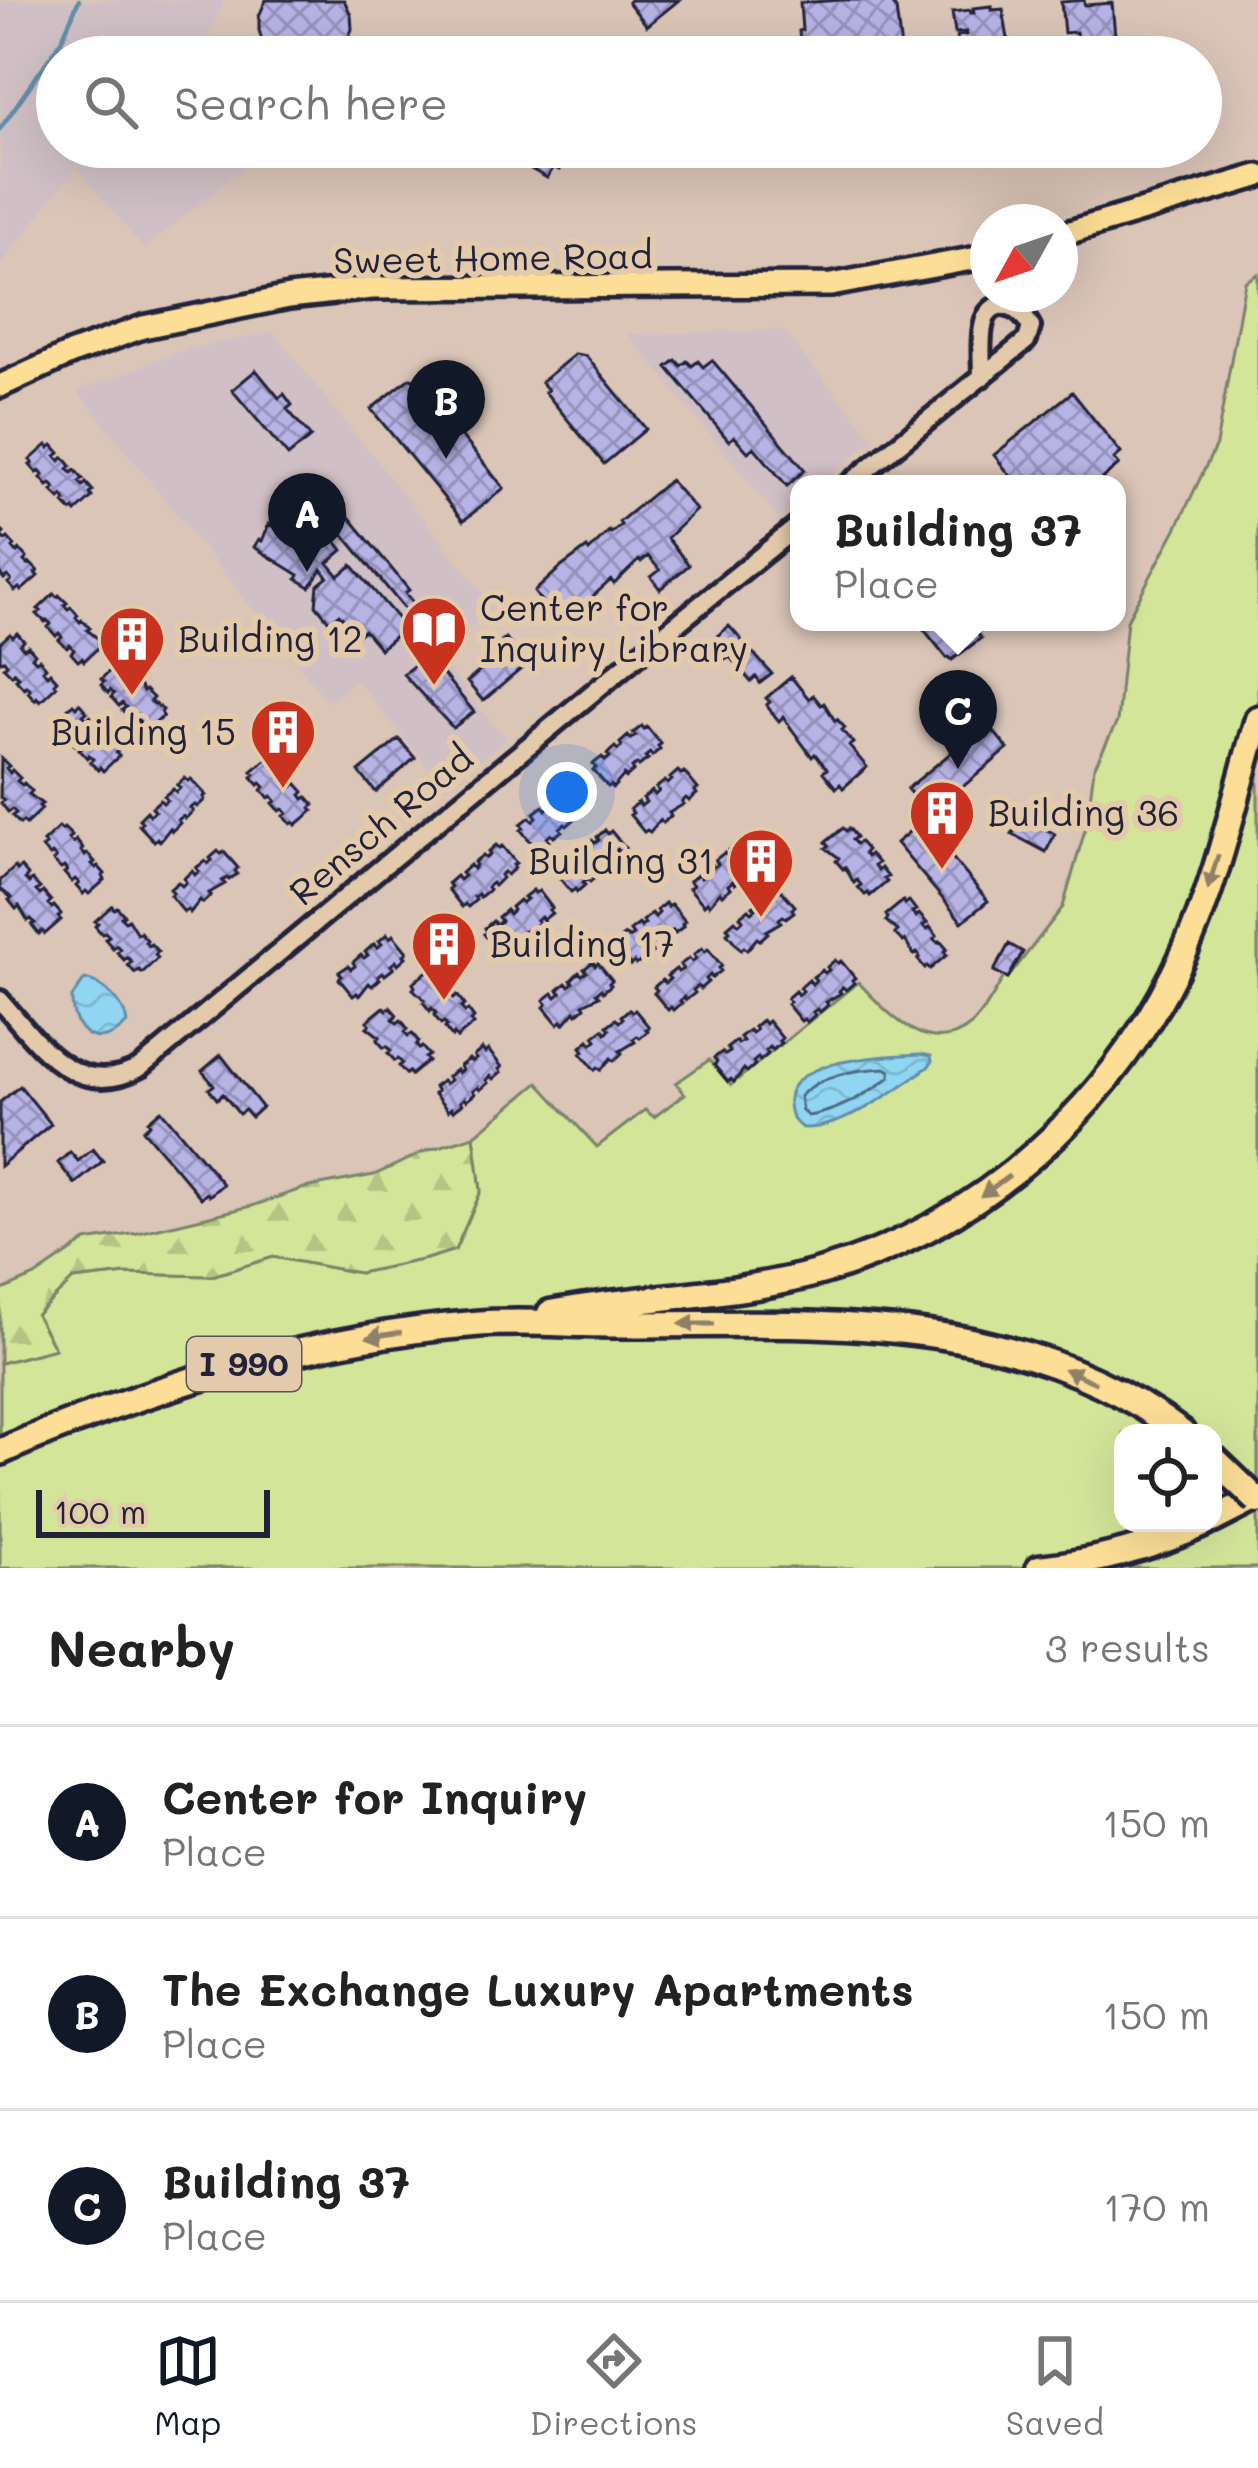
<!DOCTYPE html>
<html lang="en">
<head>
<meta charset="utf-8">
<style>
  :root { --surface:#fff; --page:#f2f2f2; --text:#222; --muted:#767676; --line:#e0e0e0; --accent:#111827 }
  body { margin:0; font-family:Mali,sans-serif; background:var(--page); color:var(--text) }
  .controls { position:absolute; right:36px; bottom:36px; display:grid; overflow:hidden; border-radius:24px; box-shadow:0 12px 48px #0002 }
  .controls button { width:108px; height:108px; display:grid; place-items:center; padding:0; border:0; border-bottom:3px solid var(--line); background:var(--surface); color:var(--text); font:60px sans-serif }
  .compass { position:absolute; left:970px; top:204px; width:108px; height:108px; border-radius:50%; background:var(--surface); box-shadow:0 12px 48px #0002; rotate:230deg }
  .scale { position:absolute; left:36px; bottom:30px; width:234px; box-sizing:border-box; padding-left:12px; border:6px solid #22223b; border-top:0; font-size:33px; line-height:42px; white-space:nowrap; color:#22223b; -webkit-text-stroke:9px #e3caab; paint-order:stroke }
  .you { position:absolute; left:567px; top:792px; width:42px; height:42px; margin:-30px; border:9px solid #fff; border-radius:50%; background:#1a73e8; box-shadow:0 0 0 18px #1a73e833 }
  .badge { display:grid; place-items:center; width:78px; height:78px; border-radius:50%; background:var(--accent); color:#fff; font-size:39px; font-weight:700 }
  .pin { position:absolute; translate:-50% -99px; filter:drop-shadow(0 3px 6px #0008) }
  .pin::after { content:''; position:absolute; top:63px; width:42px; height:36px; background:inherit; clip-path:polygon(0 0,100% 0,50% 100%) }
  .popup { position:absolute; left:790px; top:475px; width:336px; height:156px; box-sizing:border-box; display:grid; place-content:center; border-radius:24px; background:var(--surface); filter:drop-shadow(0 3px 9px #0005); font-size:39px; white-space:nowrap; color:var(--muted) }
  .popup b { font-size:45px; color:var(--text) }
  .popup::after { content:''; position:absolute; left:50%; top:100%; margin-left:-24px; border:24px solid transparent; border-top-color:var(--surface) }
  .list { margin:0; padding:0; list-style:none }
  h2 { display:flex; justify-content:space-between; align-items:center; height:156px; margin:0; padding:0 48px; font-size:51px }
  h2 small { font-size:39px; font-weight:400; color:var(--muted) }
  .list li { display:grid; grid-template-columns:78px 1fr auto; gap:36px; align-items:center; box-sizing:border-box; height:192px; padding:0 48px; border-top:3px solid var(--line) }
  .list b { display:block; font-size:45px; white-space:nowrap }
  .list p { margin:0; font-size:39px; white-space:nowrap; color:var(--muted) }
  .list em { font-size:39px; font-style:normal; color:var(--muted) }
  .icon { flex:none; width:66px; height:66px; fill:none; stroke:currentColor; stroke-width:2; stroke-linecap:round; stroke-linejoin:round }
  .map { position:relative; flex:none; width:1258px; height:1568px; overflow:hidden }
  .search { position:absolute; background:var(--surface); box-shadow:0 12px 48px #0002; left:36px; right:36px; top:36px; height:132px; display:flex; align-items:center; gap:30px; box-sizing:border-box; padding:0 42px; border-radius:66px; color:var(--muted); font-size:45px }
  .sheet { height:732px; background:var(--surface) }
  nav { display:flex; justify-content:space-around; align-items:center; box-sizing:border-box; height:168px; border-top:3px solid var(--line); background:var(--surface); font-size:33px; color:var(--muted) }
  nav a { display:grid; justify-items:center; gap:6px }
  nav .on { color:var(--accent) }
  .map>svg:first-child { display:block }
  .built { fill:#d0c0c5 }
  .grass { fill:#d3e599; stroke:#7a846a; stroke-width:3; fill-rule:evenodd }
  .forest { fill:url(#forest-firs); stroke:#7a846a; stroke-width:3 }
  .water { fill:url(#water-waves); stroke:#648da9; stroke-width:3 }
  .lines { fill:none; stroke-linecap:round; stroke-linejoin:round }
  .shore { stroke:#4e6a84; stroke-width:3 }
  .stream { stroke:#648da9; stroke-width:4.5 }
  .building { fill:url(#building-cross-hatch); stroke:#22223b; stroke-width:3 }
  .minor-casing { stroke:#22223b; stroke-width:26 }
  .major-casing { stroke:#22223b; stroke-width:30 }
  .highway-casing { stroke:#22223b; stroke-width:33 }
  .minor { stroke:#e3caab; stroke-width:16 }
  .major { stroke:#fcde96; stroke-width:21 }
  .highway { stroke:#fcde96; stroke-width:24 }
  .highway-bridge-casing { stroke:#22223b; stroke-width:33; stroke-linecap:butt }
  .highway-bridge { stroke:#fcde96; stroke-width:24 }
  .oneway { fill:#8f8068 }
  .labels { text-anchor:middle; stroke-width:12; stroke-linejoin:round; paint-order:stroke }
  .shield { fill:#e3caab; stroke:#5c545d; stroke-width:3 }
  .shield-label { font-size:33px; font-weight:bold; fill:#22223b }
  .street-label { font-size:36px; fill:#22223b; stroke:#e3caab }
  .poi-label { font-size:36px; fill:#22223b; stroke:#e3caab; text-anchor:start }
</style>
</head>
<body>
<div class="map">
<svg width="1258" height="1568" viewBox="0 0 1258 1568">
  <defs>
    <pattern id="forest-firs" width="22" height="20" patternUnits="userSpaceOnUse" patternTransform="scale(3)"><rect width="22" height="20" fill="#d3e599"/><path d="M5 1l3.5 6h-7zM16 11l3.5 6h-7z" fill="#b5c485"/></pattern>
    <pattern id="water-waves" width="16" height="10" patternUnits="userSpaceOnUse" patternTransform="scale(3)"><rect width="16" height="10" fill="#90d5f2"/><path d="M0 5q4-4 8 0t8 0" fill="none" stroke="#7cb7d0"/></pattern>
    <pattern id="building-cross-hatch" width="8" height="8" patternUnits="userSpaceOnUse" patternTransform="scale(3)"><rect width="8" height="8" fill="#b7b3e5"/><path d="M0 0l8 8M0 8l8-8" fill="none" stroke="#9491bb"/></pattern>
  </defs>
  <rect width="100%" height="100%" fill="#dac5b7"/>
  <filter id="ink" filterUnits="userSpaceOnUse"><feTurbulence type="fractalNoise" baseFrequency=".00833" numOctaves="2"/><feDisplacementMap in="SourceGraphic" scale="24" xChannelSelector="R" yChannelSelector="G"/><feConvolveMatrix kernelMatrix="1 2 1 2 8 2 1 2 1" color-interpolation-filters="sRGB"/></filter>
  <g filter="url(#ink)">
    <path class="built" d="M0 0H225L197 57H57V147H268L144 249 76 167 0 266Z
      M782 330 874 439 819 484H799V500L778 517 628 334Z
      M273 332 494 607 437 655 506 739 446 788 356 680 329 703 77 391 184 350Z"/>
    <path class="grass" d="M1258 274V1568H0V1363L54 1349 36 1315 73 1280 127 1274 212 1276 273 1257 359 1273 426 1259 455 1250 481 1191 474 1136 538 1083 597 1147 645 1110 654 1117 685 1094 676 1083 709 1060 731 1085 858 982C886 1011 928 1061 971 1025 985 1012 994 993 1004 977L1008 978 1063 907 1087 823 1094 768 1117 722 1127 620 1177 527 1216 445 1245 282ZM1123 1433H1213V1523H1123Z"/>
    <path class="forest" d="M474 1136 481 1191 455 1250 426 1259 359 1273 273 1257 212 1276 125 1274 73 1280 36 1315 55 1349 0 1363V1291L35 1276 86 1241 138 1233 252 1206 304 1188 374 1175 426 1151Z"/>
    <path class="water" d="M85 979C103 983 125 1003 127 1023 99 1053 71 1034 72 997Z
      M921 1054 931 1056 932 1062 928 1067C895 1090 843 1130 802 1128 793 1121 790 1116 789 1104 784 1057 890 1056 921 1054Z"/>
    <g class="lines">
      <path class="shore" d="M885 1068 890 1071V1077C867 1094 837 1112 808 1116L802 1111 800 1096C822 1074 855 1070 885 1068Z"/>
      <path class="stream" d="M0 129 61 41 79 0"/>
    </g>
    <path class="building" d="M266 0H344L351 15 352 29 342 54 339 57H271L263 44 259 30V16Z
      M630 0H679L647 26 628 2Z
      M840 0H887L892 3 896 9 902 57 855 56V49H850V45L841 46V39H835L836 51 805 53 804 43H800L799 31 802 30 800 3Z
      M1084 0 1085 5 1112 3 1117 57H1060L1059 52H1066V47L1071 46 1070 38H1077L1076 32 1064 33 1061 2Z
      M992 6V10L1003 9 1011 57H959L957 36 966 35V32L955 33 952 12 970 10 971 13H974L973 8Z
      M492 147H570L572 148 559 170 554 167 547 178Z
      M814 147H871L872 155 816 162Z
      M575 354 586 356 646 429 604 464 545 392 548 390 541 382Z
      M676 360 681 366 687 361 692 366 698 361 703 367 712 360 805 470 787 486 754 447 748 452 734 436 729 441 667 367Z
      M256 370 279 398 284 394 292 405 287 409 311 437 288 456 232 390Z
      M410 378 415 379 504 488 463 521 371 409Z
      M1072 392 1121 453 1114 459 1119 465 1096 484H1017L994 455Z
      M47 445 49 448 53 445 60 453 56 456 60 461 64 457 71 466 68 469 72 473 75 470 83 479 79 482 83 486 86 483 93 491 90 494 92 497 76 512 74 509 71 511 64 503 66 501 63 496 60 499 52 491 55 488 51 484 48 486 41 478 43 475 40 471 37 473 30 465 33 463 30 460Z
      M670 480 696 510 667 538 689 565 660 589 651 577 660 570 648 556 641 562 639 560 614 584 611 580 572 615 570 613 558 623 534 592 560 568 587 548 589 551 609 531 611 533 621 525 619 522Z
      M301 497 343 550 328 563 339 576 352 565 405 627 380 649 364 630 358 635 339 614 330 622 316 605 318 585 328 577 322 569 310 587 297 579 299 575 254 547 259 539 262 541 269 524 283 533 286 528 277 517Z
      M337 502 409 590 405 593 415 605 407 612 325 512Z
      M0 529 4 533 1 536 5 540 8 538 15 546 13 548 17 553 20 550 27 558 24 561 28 565 30 563 38 571 35 573 38 576 21 591 19 588 15 591 8 583 11 580 7 576 4 579 0 574Z
      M54 594 57 597 59 595 67 603 64 605 68 609 71 607 78 615 76 617 80 622 82 620 90 628 87 630 100 640 98 643 100 646 84 661 82 658 78 661 71 653 74 650 70 645 67 648 59 640 62 637 59 633 56 636 48 627 51 624 47 620 45 622 37 614 41 611 38 609Z
      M918 622H975L981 629 976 633 981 638 952 660 949 657 947 658Z
      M729 626 772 674 760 683 756 677 751 682 729 656 725 659 711 641Z
      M17 633 24 641 20 645 24 649 28 646 35 654 32 657 36 661 39 659 46 667 43 670 47 675 50 672 57 680 54 683 56 686 40 701 37 697 35 700 28 692 30 689 26 685 24 688 16 679 19 677 14 672 12 675 4 667 7 664 4 660 0 661V643L10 634 13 637Z
      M505 638 527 664 483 701 467 682 500 654 494 647Z
      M427 655 474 712 453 728 403 674Z
      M117 664 120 667 122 665 130 673 127 675 131 680 134 677 143 692 145 690 153 698 150 701 163 710 161 713 163 716 147 731 144 728 141 731 134 723 137 720 133 715 130 718 122 710 126 707 122 703 119 706 111 697 114 694 110 690 108 693 101 685 104 682 101 679Z
      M791 677 809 699 813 695 821 705 824 703 835 721 837 719 845 728 842 730 853 743 849 746 867 767 843 788 840 784 836 788 823 772 827 769 815 754 812 757 783 717 779 721 766 705 770 702 766 698Z
      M79 703 87 712 83 715 87 719 90 716 98 725 95 727 98 731 101 729 109 737 106 740 110 745 112 742 119 750 116 753 119 756 103 771 100 767 98 770 90 762 93 759 89 755 87 758 79 749 82 747 77 742 75 745 67 737 70 734 66 730 64 732 57 724 59 722 57 718 73 704 76 707Z
      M987 723 1008 749 929 815 907 789Z
      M642 726 644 729 647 727 661 744 658 746 660 749 652 756 650 753 645 757 648 759 639 766 637 764 632 768 634 771 626 778 624 775 613 788 611 785 608 787 593 770 596 768 593 764 602 757 605 761 610 757 607 754 615 747 618 750 622 746 620 743 628 736 631 739 636 736 633 733Z
      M399 739 415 758 376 792 359 772Z
      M269 757 272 760 275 757 282 765 278 769 282 773 286 770 293 779 290 782 293 786 296 783 304 792 301 795 304 799 307 797 314 805 311 808 313 811 296 825 294 822 291 824 284 816 287 813 283 809 280 811 273 803 276 801 272 796 269 798 262 790 265 787 261 783 259 785 252 777 255 774 252 771Z
      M1 758 9 766 6 768 10 773 12 770 20 778 17 781 22 785 24 783 32 791 29 794 42 804 39 806 42 809 26 824 23 821 20 824 12 816 16 813 12 809 8 812 1 803 4 800 0 797Z
      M678 771 681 774 684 772 698 789 695 791 697 794 689 801 686 798 682 802 684 804 669 813 671 816 663 823 660 820 650 832 647 830 644 832 630 815 633 813 630 809 638 802 641 806 646 802 643 798 652 791 655 795 659 791 656 788 665 781 668 784 672 780 670 778Z
      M185 778 188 781 191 779 206 795 203 797 205 800 197 807 195 805 190 808 193 811 185 819 183 816 178 820 180 823 172 831 170 828 160 841 157 838 154 841 139 825 142 822 139 819 147 811 150 815 155 811 152 807 160 800 163 803 167 800 164 796 173 789 176 792 180 788 177 785Z
      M569 786 572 789 575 786 589 803 586 806 588 809 580 816 577 813 573 816 575 819 567 826 565 824 560 828 562 831 554 837 551 834 547 838 549 841 541 847 538 845 535 847 521 830 524 828 521 824 530 817 533 821 537 817 534 813 543 806 546 810 550 806 547 803 556 796 559 799 563 795 561 792Z
      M1022 816 1055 834 1046 852 1012 834Z
      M922 821 988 901 962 922 896 843Z
      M59 827 62 830 64 828 72 836 69 839 73 843 76 840 83 849 81 851 85 856 87 853 95 862 92 864 96 868 98 866 105 874 103 876 105 880 89 894 86 891 83 894 76 886 79 883 75 879 72 882 64 873 67 871 64 867 61 869 53 861 56 858 52 854 50 856 42 848 46 845 43 842Z
      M843 828 846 831 849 828 856 837 852 840 856 844 860 842 867 850 864 853 867 857 870 854 878 863 874 866 878 871 881 868 888 877 884 879 887 882 870 896 868 893 865 895 858 887 861 885 857 880 854 883 845 867 843 869 836 861 839 858 826 848 829 846 826 842Z
      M605 830 608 834 611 831 625 848 622 850 624 853 616 860 614 857 609 861 612 864 603 871 601 868 596 872 598 875 590 882 587 879 583 882 585 885 577 892 575 889 571 892 557 875 560 872 557 868 566 861 569 865 573 861 571 858 579 851 582 854 586 851 583 847 592 840 595 843 599 840 597 837Z
      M738 843 740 846 743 844 757 861 754 863 756 866 748 873 746 870 741 874 744 877 735 884 733 881 728 885 731 888 722 895 720 892 709 905 707 902 704 905 689 888 693 885 689 881 698 874 701 878 706 874 703 871 711 864 714 867 718 864 715 860 724 853 727 856 732 853 729 850Z
      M496 845 499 848 502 846 516 863 513 865 515 868 507 875 504 872 500 875 502 878 494 886 492 883 487 887 489 890 480 897 478 894 474 897 476 900 468 907 465 904 462 907 448 889 451 887 448 883 456 876 459 880 464 876 461 873 470 865 473 869 476 865 474 862 483 855 486 858 490 855 488 852Z
      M218 851 221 854 224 852 238 868 235 871 237 874 229 880 227 878 222 881 225 884 209 893 211 895 203 903 200 900 190 913 188 910 184 912 170 895 173 893 170 889 178 882 182 886 186 882 184 878 192 871 195 875 199 871 196 868 205 861 208 864 212 860 210 858Z
      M15 867 17 870 21 867 28 875 25 879 29 883 32 880 40 888 36 891 40 895 43 892 51 901 48 904 52 908 54 906 61 914 58 917 61 920 45 934 42 931 39 934 32 925 35 923 31 919 28 921 19 906 16 909 9 900 12 898 0 889V881Z
      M775 889 778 892 781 890 795 906 792 909 794 912 786 918 783 916 779 919 781 922 766 931 768 933 760 940 757 938 747 950 744 947 741 950 727 933 730 931 727 927 735 920 739 924 743 920 740 916 749 909 752 912 756 909 753 906 762 899 765 902 769 898 767 895Z
      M533 890 535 893 539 891 552 908 549 910 552 913 543 920 541 917 536 920 539 923 523 932 526 934 517 942 515 939 504 952 502 948 498 951 484 934 488 932 485 928 493 921 496 925 501 921 498 917 506 910 509 914 513 910 511 907 519 900 522 903 527 899 524 897Z
      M903 901 905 904 909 901 916 910 912 912 916 917 919 914 927 923 923 926 927 930 930 927 937 936 934 939 938 943 940 941 947 949 944 952 947 955 930 969 927 966 925 968 918 960 920 957 917 953 914 955 905 940 903 942 895 934 898 931 886 921 888 918 886 915Z
      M665 903 668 907 671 904 685 921 682 924 684 926 675 933 673 930 669 934 671 937 663 944 660 942 656 945 658 948 649 955 647 952 643 956 645 958 636 965 634 962 631 965 617 948 620 945 617 941 625 935 628 938 633 935 630 931 639 924 641 927 645 924 643 921 652 913 655 917 659 913 657 910Z
      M112 906 114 909 117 907 124 915 121 917 125 921 128 919 137 934 140 932 147 940 145 942 148 946 151 944 158 952 155 955 158 958 142 973 139 970 135 973 128 965 132 962 127 957 124 960 117 952 120 949 116 945 113 948 105 939 109 936 105 932 102 934 95 926 98 923 95 921Z
      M387 934 390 938 393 935 407 952 404 955 406 957 398 964 396 961 391 965 394 968 385 975 383 972 378 976 380 979 372 986 369 983 359 996 357 993 353 996 339 979 342 976 339 972 348 966 351 969 355 966 353 962 361 955 364 958 368 955 365 952 374 944 377 948 382 944 379 941Z
      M1009 944 1023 952 1008 978 994 971Z
      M702 948 705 952 708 949 722 966 719 968 721 971 712 978 710 975 706 979 708 982 700 989 698 986 693 990 695 993 686 1000 684 997 680 1001 682 1003 673 1010 671 1007 668 1010 654 993 657 990 654 987 662 980 665 983 670 979 667 976 676 969 678 972 683 969 680 965 689 958 692 962 696 958 694 955Z
      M835 960 838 963 841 961 855 978 852 980 854 983 846 990 843 987 839 991 841 993 826 1002 828 1005 820 1012 817 1009 813 1012 815 1015 807 1022 804 1019 801 1021 787 1004 790 1002 787 998 795 991 798 995 803 991 800 988 809 980 812 984 816 980 813 977 822 970 825 973 829 970 827 967Z
      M593 962 595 966 598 963 612 980 609 983 611 985 603 992 601 989 596 993 599 996 583 1004 585 1007 577 1014 575 1011 564 1024 562 1021 558 1024 544 1007 547 1004 544 1000 553 993 556 997 561 993 558 990 566 983 569 986 573 983 571 980 579 972 582 975 587 972 584 969Z
      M430 969 432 973 436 970 443 978 439 981 443 986 447 983 454 991 450 994 454 998 457 995 465 1005 461 1008 465 1012 468 1010 474 1018 471 1021 474 1024 457 1038 454 1034 452 1037 445 1028 447 1026 444 1022 441 1024 434 1015 436 1013 432 1008 430 1011 423 1002 425 1000 413 989 415 987 413 983Z
      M384 1007 387 1010 390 1007 397 1015 393 1019 397 1023 401 1020 408 1029 405 1032 408 1036 412 1033 419 1042 416 1045 419 1049 422 1047 429 1055 425 1058 428 1061 411 1075 409 1072 406 1074 399 1066 402 1063 398 1059 395 1061 388 1053 391 1051 387 1046 384 1048 377 1040 380 1037 367 1027 370 1024 367 1021Z
      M629 1009 632 1012 635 1010 649 1027 646 1029 648 1031 640 1038 637 1036 633 1039 635 1042 620 1051 622 1053 614 1061 611 1058 601 1070 598 1067 595 1070 581 1053 584 1051 581 1047 589 1040 592 1044 597 1040 594 1036 603 1029 606 1033 610 1029 607 1026 616 1019 619 1022 623 1018 621 1016Z
      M762 1020 765 1024 768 1021 782 1038 779 1041 781 1043 773 1050 770 1047 766 1051 768 1054 760 1061 758 1058 753 1062 755 1065 747 1072 744 1069 734 1082 731 1079 728 1082 714 1065 717 1062 714 1058 722 1052 725 1055 730 1052 727 1048 736 1041 738 1044 743 1041 740 1037 749 1030 752 1033 756 1030 754 1027Z
      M482 1049 485 1053 488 1050 502 1067 499 1069 501 1072 493 1079 490 1076 486 1080 488 1083 480 1090 478 1087 473 1091 475 1094 466 1101 464 1098 460 1102 462 1104 453 1111 451 1108 448 1111 434 1094 437 1091 434 1087 442 1081 445 1084 450 1080 447 1077 456 1070 458 1073 462 1070 460 1066 469 1059 472 1062 476 1059 474 1056Z
      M221 1055 262 1107 251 1117 245 1110 239 1114 223 1094 217 1099 209 1089 214 1085 202 1071Z
      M20 1086 51 1124 0 1166V1102Z
      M161 1110 223 1184 209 1196 207 1193 201 1198 143 1130 150 1124 148 1121Z
      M93 1149 103 1161 75 1184 58 1163 70 1152 78 1161Z"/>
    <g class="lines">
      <g class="minor-casing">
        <path id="minor" d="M849 484 1027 340 1031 327C1019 304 989 294 983 327 980 342 982 361 982 377
          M0 1000C38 1043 76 1103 141 1067L632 660 799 525"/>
      </g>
      <g class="major-casing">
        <path id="major" d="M1060 235 1258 176
          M0 386 72 353 143 327 289 297 372 288 831 285 988 256"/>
      </g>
      <g class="highway-casing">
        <path id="highway" d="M550 1313C640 1296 732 1297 820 1272 982 1226 1114 1105 1184 953 1218 879 1235 797 1258 719
          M0 1452C36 1435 73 1422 110 1408 228 1365 349 1334 474 1324 510 1321 547 1323 583 1324 623 1325 663 1324 702 1324 872 1322 1040 1326 1182 1433
          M1213 1520 1258 1497
          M1039 1568C1097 1562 1153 1547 1206 1523"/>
      </g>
      <use href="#minor" class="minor"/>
      <use href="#major" class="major"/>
      <use href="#highway" class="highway"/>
      <g class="highway-bridge-casing">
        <path id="highway-bridge" d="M1213 1458 1258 1501"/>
      </g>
      <use href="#highway-bridge" class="highway-bridge"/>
    </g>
    <defs><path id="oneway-solid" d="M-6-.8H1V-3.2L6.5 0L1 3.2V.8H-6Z" transform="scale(3)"/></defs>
    <g class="oneway">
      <use href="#oneway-solid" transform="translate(1213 872) rotate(107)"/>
      <use href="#oneway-solid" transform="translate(995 1186) rotate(144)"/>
      <use href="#oneway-solid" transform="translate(697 1324) rotate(180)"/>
      <use href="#oneway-solid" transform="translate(384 1335) rotate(171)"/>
      <use href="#oneway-solid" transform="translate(1080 1376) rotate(-156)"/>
    </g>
  </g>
  <defs>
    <g id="library-pin" transform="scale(3.45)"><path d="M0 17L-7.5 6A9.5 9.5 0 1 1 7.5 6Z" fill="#c8321e" stroke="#e3caab"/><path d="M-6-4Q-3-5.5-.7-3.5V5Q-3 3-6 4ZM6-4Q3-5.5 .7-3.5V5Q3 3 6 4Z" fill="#fff"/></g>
    <g id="building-pin" transform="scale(3.45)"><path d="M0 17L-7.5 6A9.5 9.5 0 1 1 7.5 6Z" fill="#c8321e" stroke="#e3caab"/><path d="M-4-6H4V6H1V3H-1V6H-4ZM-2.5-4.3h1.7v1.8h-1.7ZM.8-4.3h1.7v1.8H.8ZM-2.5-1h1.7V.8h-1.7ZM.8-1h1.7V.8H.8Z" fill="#fff"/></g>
  </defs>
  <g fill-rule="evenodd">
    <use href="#library-pin" x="434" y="629"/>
    <use href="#building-pin" x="132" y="639"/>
    <use href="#building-pin" x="283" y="732"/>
    <use href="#building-pin" x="942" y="813"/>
    <use href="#building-pin" x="761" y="861"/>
    <use href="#building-pin" x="444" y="944"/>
  </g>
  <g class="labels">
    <rect class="shield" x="187" y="1337" width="114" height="54" rx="9"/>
    <g class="shield-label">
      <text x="244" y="1376">I 990</text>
    </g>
    <g class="street-label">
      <text transform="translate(493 258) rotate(-1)" y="13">Sweet Home Road</text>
      <text transform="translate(381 825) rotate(-40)" y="13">Rensch Road</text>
    </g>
    <g class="poi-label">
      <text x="480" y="621">Center for<tspan x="480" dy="41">Inquiry Library</tspan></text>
      <text x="178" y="652">Building 12</text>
      <text x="236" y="745" text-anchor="end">Building 15</text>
      <text x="988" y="826">Building 36</text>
      <text x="714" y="874" text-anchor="end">Building 31</text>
      <text x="490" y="957">Building 17</text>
    </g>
  </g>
</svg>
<div class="controls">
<button><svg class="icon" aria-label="locate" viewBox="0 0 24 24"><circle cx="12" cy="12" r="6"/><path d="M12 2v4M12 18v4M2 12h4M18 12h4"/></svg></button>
</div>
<svg class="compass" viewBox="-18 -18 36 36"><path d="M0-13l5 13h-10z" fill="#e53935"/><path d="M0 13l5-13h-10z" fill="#767676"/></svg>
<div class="scale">100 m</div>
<div class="you"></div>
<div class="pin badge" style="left:307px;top:572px">A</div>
<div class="pin badge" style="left:446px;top:459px">B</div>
<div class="pin badge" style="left:958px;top:769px">C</div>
<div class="popup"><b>Building 37</b>Place</div>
<div class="search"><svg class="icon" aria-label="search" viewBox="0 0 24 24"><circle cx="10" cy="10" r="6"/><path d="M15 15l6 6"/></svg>Search here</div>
</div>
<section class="sheet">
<h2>Nearby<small>3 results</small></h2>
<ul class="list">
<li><span class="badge">A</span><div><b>Center for Inquiry</b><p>Place</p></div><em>150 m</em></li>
<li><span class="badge">B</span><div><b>The Exchange Luxury Apartments</b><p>Place</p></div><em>150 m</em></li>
<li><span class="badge">C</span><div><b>Building 37</b><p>Place</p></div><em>170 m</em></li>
</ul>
</section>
<nav>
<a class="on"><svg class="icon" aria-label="map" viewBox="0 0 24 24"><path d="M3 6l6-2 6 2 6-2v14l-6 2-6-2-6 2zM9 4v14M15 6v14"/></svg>Map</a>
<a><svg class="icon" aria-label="directions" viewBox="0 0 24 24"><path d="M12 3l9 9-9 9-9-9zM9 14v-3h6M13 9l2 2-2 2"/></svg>Directions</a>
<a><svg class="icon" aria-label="saved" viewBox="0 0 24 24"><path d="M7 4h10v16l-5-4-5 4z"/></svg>Saved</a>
</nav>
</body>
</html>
